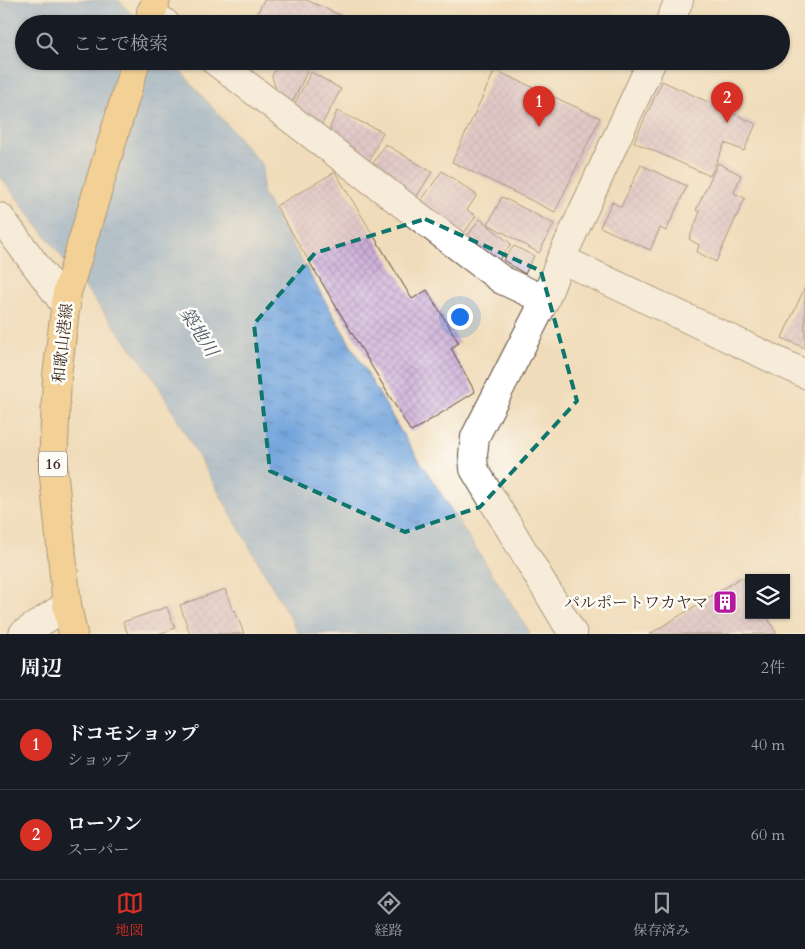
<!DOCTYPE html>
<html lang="ja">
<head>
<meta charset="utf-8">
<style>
  :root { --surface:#171b24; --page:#20242c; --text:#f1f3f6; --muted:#9ea1a6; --line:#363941; --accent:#d93025 }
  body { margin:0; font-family:Cardo,"Noto Serif JP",serif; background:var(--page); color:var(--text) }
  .controls { position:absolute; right:15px; bottom:15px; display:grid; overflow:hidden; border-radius:0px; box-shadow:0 1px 4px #0004 }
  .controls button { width:45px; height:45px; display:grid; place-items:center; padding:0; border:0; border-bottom:1px solid var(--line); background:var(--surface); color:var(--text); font:25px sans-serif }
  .you { position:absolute; left:459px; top:316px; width:18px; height:18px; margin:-12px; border:4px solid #fff; border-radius:50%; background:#1a73e8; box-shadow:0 0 0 8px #1a73e833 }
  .badge { display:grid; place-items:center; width:32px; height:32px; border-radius:50%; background:var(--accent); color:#fff; font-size:16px; font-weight:700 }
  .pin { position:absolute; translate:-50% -41px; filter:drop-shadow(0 1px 2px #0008) }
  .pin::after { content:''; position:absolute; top:26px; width:18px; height:15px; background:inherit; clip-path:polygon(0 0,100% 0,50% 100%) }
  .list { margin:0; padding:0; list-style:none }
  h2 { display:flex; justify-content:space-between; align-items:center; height:65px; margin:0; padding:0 20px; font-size:21px }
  h2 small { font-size:16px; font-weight:400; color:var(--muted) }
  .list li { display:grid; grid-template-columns:32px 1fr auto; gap:15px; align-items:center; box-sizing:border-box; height:90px; padding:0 20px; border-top:1px solid var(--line) }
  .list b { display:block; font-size:19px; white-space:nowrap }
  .list p { margin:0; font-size:16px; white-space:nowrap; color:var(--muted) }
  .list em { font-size:16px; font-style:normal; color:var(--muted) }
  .icon { flex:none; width:28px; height:28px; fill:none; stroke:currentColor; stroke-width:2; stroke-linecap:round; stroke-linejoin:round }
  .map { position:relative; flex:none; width:805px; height:634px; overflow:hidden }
  .search { position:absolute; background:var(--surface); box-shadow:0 1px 4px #0004; left:15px; right:15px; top:15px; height:55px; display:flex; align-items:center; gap:12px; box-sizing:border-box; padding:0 18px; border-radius:28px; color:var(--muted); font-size:19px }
  .sheet { height:245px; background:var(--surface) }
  nav { display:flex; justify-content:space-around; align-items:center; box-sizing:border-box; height:70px; border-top:1px solid var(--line); background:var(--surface); font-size:14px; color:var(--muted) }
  nav a { display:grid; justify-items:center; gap:2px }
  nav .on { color:var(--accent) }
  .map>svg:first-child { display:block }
  .water { fill:url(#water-ripples); stroke:#54667c }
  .building { fill:url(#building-cross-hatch) }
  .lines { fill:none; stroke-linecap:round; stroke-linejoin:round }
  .minor-casing { stroke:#564535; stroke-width:30 }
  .major-casing { stroke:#564535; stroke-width:30 }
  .minor { stroke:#fff; stroke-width:28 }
  .major { stroke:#f4c26a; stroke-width:28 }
  .marked { fill:none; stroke:#0f766e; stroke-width:4; stroke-dasharray:10 6; stroke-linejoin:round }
  .labels { text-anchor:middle; stroke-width:5; stroke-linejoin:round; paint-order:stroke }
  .shield { fill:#fdfcf7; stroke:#75695f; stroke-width:1 }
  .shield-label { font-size:15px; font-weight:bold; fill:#3b2a1e }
  .street-label { font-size:16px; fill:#3b2a1e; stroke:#fdfcf7 }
  .poi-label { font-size:16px; fill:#3b2a1e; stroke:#fdfcf7; text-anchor:end }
  .water-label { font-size:18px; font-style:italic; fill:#4f5a69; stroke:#fdfcf7 }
</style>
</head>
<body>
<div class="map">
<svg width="805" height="634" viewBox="0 0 805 634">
  <defs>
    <pattern id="water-ripples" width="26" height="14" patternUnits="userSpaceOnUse" patternTransform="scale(1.25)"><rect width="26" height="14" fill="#6ea1da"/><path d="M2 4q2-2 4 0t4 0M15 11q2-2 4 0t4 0" fill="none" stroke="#5c83b0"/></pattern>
    <pattern id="building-cross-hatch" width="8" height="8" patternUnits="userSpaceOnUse" patternTransform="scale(1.25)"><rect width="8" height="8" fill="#ccaed9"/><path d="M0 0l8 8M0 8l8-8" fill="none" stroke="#a78eaf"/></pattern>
  </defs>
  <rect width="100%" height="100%" fill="#fdfcf7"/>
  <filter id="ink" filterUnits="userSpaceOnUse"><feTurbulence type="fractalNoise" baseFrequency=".02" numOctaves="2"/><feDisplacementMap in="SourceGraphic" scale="10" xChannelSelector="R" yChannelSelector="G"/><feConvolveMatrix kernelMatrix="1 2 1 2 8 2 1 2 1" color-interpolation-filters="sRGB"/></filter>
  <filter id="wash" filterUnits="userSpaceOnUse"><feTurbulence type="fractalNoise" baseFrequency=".0096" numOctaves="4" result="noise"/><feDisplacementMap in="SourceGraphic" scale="20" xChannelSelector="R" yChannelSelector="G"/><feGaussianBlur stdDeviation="1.12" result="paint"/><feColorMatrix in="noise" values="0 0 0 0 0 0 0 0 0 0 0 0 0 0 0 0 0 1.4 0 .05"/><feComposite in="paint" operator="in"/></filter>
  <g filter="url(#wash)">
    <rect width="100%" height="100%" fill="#f0dcba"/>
    <path class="water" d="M0 0H119L140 24H24V61H172L263 166 262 192 400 430 531 634H299L154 378 0 176Z"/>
    <g id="blocks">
      <path class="building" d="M264 0H307L344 17 341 24H262L254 20Z
        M279 61H295L309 68 289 109 279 101 272 76Z
        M495 70 600 118 555 212 452 162Z
        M311 72 341 89 320 128 293 107Z
        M662 81 756 124 744 151 725 143 710 176 634 142Z
        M337 111 383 132 365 170 325 140Z
        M385 144 432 172 415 199 369 170Z
        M718 163 741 175 734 193 745 198 716 262 697 252 699 245 689 239 700 212 696 210Z
        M641 165 687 186 666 231 660 228 650 250 600 227 612 202 621 207Z
        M442 171 477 195 467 210 476 216 462 236 418 205Z
        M335 172 412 299 427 290 459 343 451 348 475 392 411 432 276 206Z
        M502 197 554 224 539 253 488 224Z
        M480 219 511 244 496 264 465 239Z
        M514 246 534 256 525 274 503 260Z
        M805 287V348L782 338Z
        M742 577 749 588V615H766L777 634H650Z
        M225 589 233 611 235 610 244 634H190L180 605Z
        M167 607 175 628 158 634H128L123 622Z"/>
    </g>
  </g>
  <g filter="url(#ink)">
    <use href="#blocks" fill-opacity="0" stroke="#564535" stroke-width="1"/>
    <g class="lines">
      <g class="minor-casing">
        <path id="minor" d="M151 12 166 24
          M669 24 679 0
          M215 61 502 280 545 300
          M0 217 66 306
          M561 259 805 374
          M23 634 67 605
          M573 634 474 469 473 455 475 437 545 300 561 259 652 61"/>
      </g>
      <g class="major-casing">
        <path id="major" d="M148 24 156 0
          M73 634 67 605 53 467 57 376 67 293 136 61"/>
      </g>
      <use href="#minor" class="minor"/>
      <use href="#major" class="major"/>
    </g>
  </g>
  <path d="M0 0H805V634H0ZM425 219 541 271 577 401 480 507 405 532 270 471 254 324 315 253Z" fill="#f0dcba" fill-opacity=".55" fill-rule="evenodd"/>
  <path class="marked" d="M425 219 541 271 577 401 480 507 405 532 270 471 254 324 315 253Z"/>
  <defs>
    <g id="building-square" transform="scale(1.25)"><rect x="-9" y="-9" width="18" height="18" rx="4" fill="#b5179e" stroke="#fdfcf7"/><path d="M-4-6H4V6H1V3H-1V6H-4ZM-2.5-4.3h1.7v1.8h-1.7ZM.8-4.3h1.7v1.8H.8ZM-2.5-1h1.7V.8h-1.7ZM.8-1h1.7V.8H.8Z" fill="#fff"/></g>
  </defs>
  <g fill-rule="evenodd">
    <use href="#building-square" x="725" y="602"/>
  </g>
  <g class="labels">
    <rect class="shield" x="39" y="451.5" width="28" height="25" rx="4"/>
    <g class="shield-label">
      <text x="53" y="469">16</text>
    </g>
    <g class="street-label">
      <text transform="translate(62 343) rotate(-84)" y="6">和歌山港線</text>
    </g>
    <g class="poi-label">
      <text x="708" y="608">パルポートワカヤマ</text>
    </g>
    <g class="water-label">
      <text transform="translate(199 332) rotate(57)" y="6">築地川</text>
    </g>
  </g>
</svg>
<div class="controls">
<button><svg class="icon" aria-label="layers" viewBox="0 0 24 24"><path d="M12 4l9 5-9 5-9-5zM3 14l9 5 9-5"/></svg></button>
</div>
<div class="you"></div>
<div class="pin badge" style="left:539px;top:127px">1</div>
<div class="pin badge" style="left:727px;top:123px">2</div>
<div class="search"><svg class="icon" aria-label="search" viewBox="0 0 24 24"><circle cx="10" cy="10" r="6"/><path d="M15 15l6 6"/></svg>ここで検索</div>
</div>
<section class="sheet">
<h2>周辺<small>2件</small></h2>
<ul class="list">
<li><span class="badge">1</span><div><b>ドコモショップ</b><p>ショップ</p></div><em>40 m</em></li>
<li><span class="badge">2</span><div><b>ローソン</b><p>スーパー</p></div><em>60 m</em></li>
</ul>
</section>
<nav>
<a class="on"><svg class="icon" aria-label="map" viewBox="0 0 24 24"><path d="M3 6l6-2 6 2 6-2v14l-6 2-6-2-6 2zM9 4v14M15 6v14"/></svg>地図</a>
<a><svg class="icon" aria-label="directions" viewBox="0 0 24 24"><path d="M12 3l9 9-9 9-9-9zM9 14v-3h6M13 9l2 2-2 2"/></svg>経路</a>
<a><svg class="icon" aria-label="saved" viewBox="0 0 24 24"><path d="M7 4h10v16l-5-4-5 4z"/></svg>保存済み</a>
</nav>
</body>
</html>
